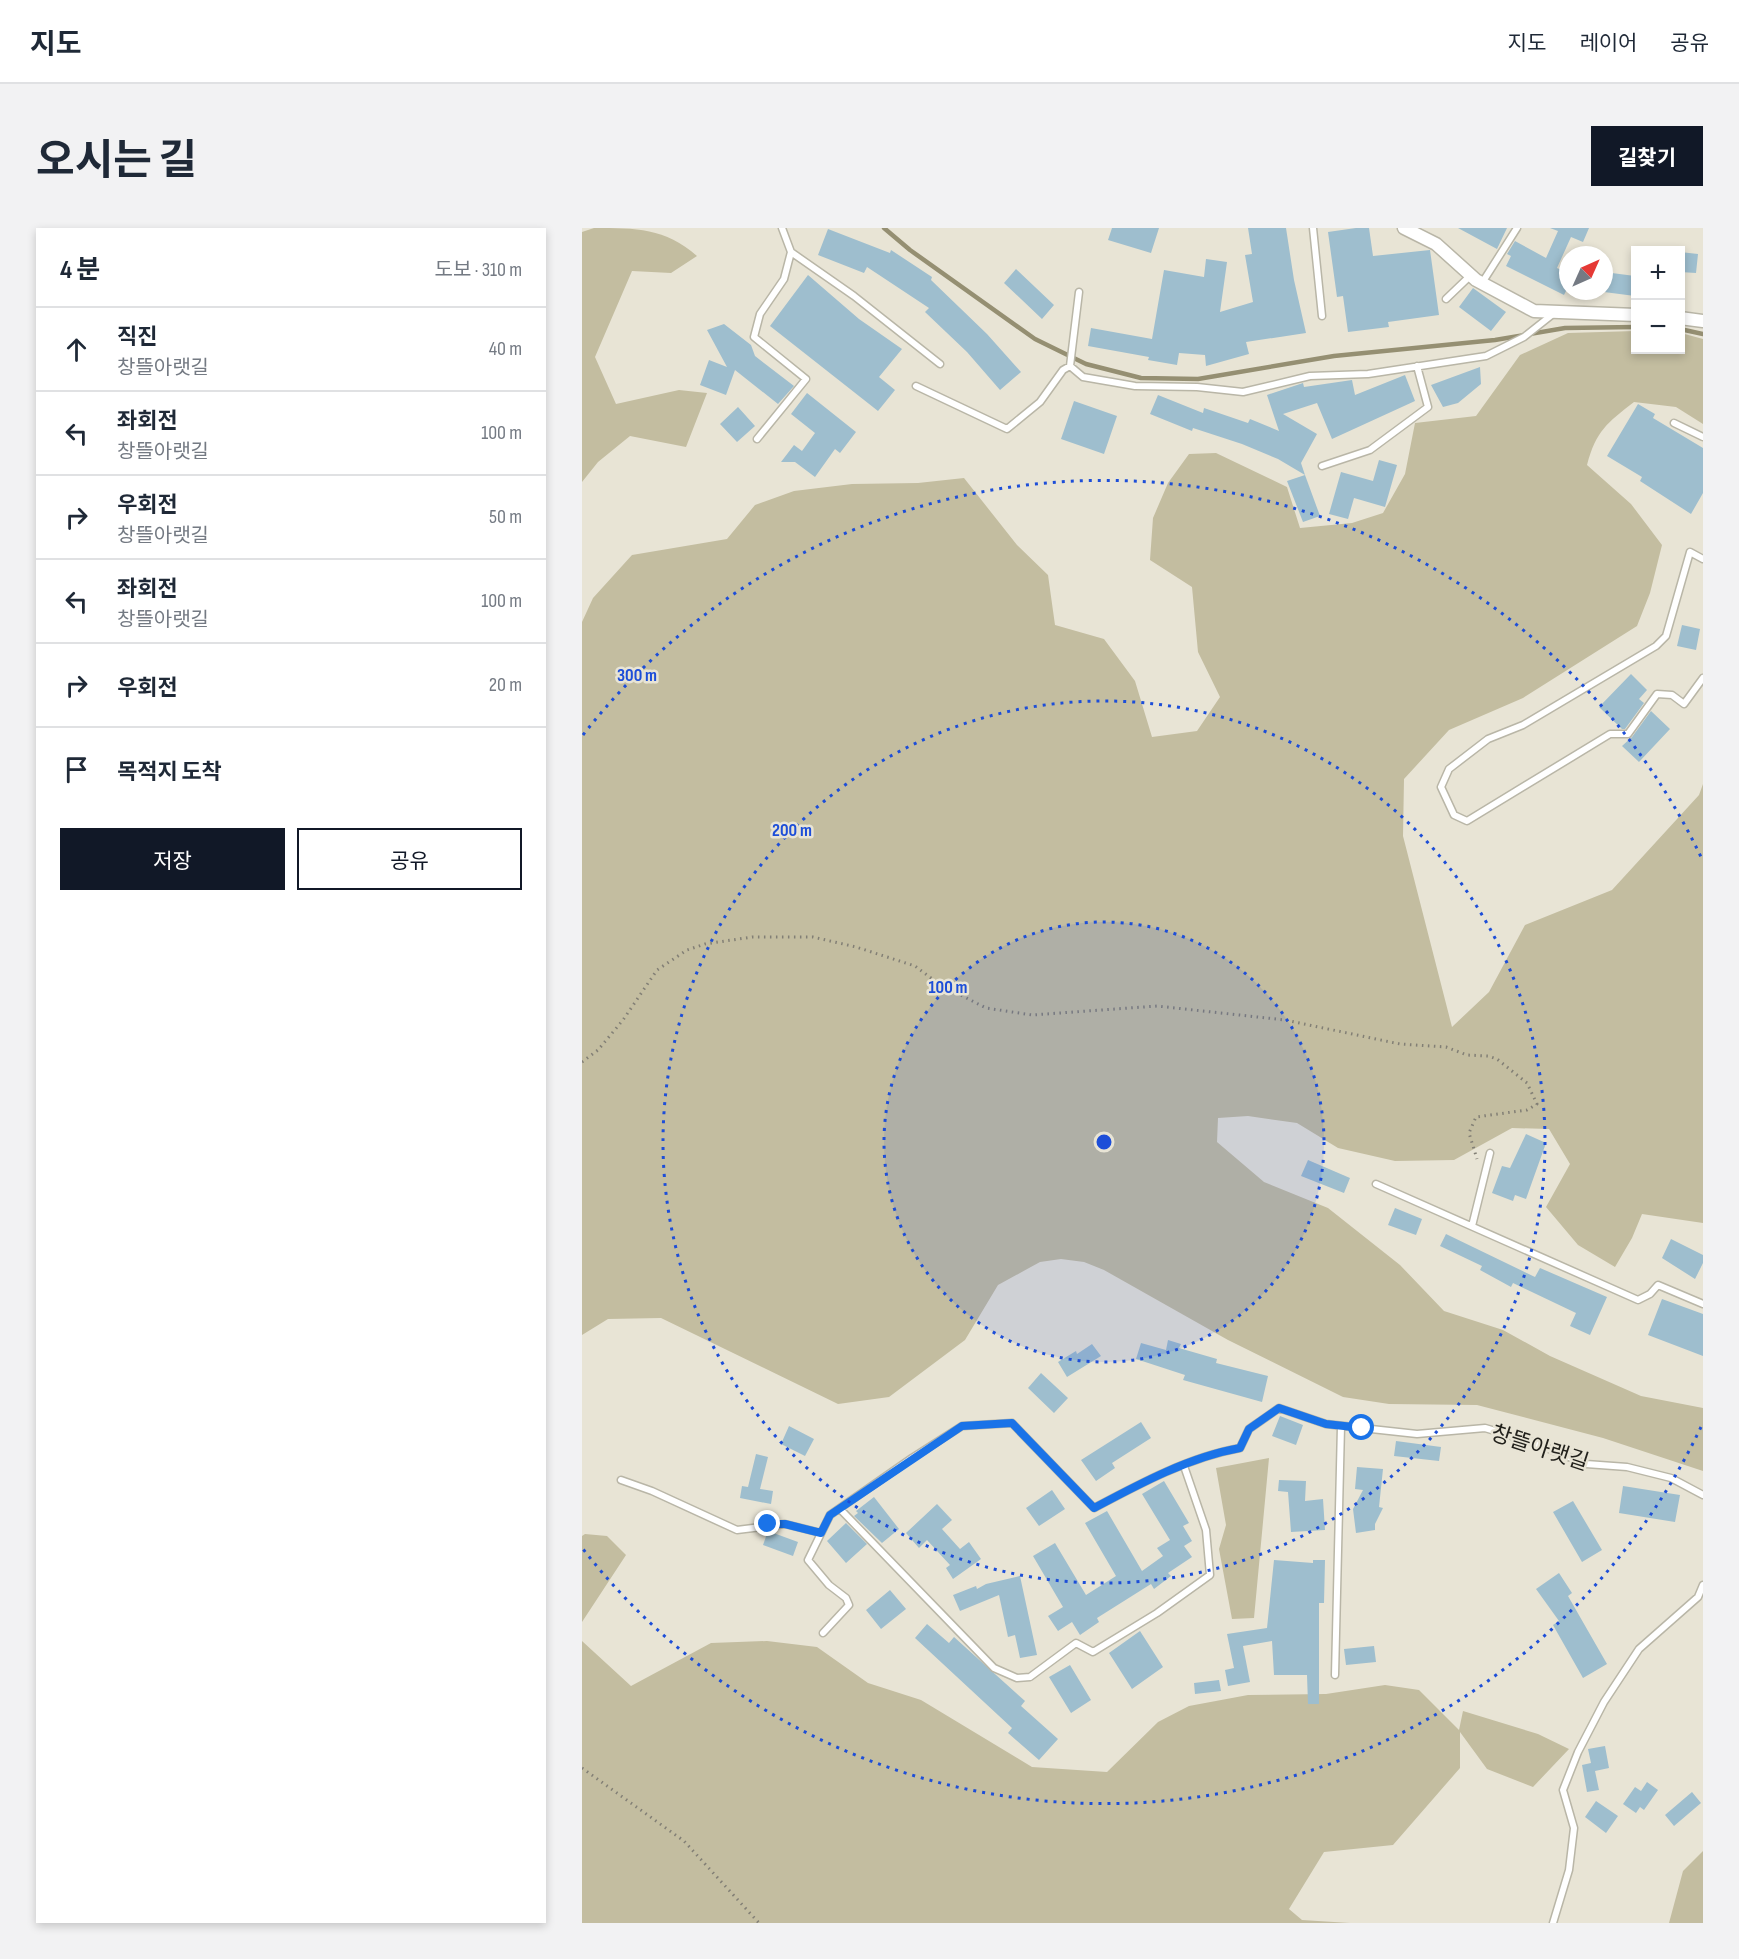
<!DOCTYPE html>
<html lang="ko">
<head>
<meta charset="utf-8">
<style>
  :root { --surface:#fff; --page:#f2f2f3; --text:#1f2937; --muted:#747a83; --line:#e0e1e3; --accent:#111827 }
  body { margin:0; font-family:"Sofia Sans Condensed","Noto Sans KR",sans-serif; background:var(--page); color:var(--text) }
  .controls { position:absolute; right:18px; top:18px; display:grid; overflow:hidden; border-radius:0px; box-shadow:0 3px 9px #0003 }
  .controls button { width:54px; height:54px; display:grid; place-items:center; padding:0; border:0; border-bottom:2px solid var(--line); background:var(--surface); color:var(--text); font:30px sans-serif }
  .compass { position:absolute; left:977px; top:18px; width:54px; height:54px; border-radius:50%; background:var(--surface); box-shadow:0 3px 9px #0003; rotate:45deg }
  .stop { position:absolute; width:18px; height:18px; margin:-14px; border:4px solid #1a73e8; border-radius:50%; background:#fff }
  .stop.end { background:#1a73e8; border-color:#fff; box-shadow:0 2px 6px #0008 }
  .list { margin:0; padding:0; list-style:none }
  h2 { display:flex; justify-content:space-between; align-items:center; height:78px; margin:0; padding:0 24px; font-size:26px }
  h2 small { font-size:20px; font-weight:400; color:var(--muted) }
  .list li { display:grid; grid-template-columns:39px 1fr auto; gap:18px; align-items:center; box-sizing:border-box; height:84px; padding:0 24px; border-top:2px solid var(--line) }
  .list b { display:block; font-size:22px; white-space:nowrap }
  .list p { margin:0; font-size:20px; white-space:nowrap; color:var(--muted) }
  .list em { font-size:20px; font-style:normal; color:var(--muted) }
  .actions { display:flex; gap:12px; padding:18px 24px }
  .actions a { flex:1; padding:14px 0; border:2px solid var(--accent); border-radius:0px; text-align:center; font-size:21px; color:var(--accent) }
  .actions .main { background:var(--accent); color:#fff }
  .icon { flex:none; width:33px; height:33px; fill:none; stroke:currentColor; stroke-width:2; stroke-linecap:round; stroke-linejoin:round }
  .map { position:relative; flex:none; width:1121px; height:1695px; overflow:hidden; border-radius:0px }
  header { display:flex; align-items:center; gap:36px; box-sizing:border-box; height:84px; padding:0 30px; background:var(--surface); border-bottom:2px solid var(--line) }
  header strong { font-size:28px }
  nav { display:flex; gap:33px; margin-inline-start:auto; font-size:21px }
  .intro { display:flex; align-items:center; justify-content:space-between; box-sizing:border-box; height:144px; padding:0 36px }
  h1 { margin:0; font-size:42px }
  .button { padding:15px 27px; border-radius:0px; background:var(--accent); color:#fff; font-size:21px; font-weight:700 }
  main { display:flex; gap:36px; padding:0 36px }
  aside { flex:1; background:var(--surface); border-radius:0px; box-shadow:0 3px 9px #0003 }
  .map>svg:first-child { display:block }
  .green { fill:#c3bda0 }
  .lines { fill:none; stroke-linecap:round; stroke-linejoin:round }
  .stream { stroke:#958f72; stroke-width:4.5 }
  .building { fill:#9ebece }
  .service-casing { stroke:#b9b6a7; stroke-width:9 }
  .minor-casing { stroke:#b9b6a7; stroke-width:15 }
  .path { stroke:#827f75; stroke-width:3; stroke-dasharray:1.5 4.5; stroke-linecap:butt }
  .service { stroke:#fff; stroke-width:6 }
  .minor { stroke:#fff; stroke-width:12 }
  .route { stroke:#1a73e8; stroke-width:8 }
  .ring { fill:none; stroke:#1d4ed8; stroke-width:3; stroke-dasharray:3 6 }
  .labels { text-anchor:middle; stroke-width:5; stroke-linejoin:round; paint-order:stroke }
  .street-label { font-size:22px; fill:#22211c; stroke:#e8e4d5 }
  .centre { fill:#1d4ed8; stroke:#e8e4d5; stroke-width:3 }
  .ring-label { font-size:18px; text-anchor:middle; font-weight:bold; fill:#1d4ed8; stroke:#e8e4d5; stroke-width:5; stroke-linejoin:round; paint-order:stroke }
</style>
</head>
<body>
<header>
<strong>지도</strong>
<nav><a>지도</a><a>레이어</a><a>공유</a></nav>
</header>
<div class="intro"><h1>오시는 길</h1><a class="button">길찾기</a></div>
<main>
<aside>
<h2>4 분<small>도보 · 310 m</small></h2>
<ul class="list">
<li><svg class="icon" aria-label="ahead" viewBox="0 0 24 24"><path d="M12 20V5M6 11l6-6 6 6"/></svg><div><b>직진</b><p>창뜰아랫길</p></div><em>40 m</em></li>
<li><svg class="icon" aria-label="left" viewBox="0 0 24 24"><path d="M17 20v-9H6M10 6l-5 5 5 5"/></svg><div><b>좌회전</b><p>창뜰아랫길</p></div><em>100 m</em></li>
<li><svg class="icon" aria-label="right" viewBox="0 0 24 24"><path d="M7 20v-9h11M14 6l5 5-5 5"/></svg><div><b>우회전</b><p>창뜰아랫길</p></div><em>50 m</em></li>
<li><svg class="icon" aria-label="left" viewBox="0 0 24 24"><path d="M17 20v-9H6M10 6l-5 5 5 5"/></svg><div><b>좌회전</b><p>창뜰아랫길</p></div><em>100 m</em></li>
<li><svg class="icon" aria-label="right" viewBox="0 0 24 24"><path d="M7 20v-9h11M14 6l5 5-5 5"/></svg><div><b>우회전</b></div><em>20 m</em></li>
<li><svg class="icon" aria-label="arrive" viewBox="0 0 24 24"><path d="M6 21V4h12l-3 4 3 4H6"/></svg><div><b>목적지 도착</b></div></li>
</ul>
<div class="actions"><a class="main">저장</a><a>공유</a></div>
</aside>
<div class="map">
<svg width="1121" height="1695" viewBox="0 0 1121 1695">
  <rect width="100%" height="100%" fill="#e8e4d5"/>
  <path class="green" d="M12 0C54 0 83 0 115 28L89 45 50 43 13 129 34 176 97 162 125 165 104 219 48 208 16 234 0 254V4Z
    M1053 103 1054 122H1098L1099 105 1121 111V196L1094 179 1052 174C1025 195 1014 203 1005 237L1049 276 1080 317 1068 365 1055 398 941 470 867 502 822 551 821 608 870 799 907 764 943 697 1030 662 1117 567 1121 556V995L1060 986 1050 1010 1033 1039 996 1017 964 979 988 936 967 901 930 900 872 932 813 933 756 920 715 895 666 888 636 890 635 914 682 954 746 980 818 1037 862 1083 921 1102 968 1128 1059 1168 1121 1180V1243L1021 1210 895 1177 807 1176 761 1169 646 1112 522 1042 502 1034 479 1031 458 1034 416 1057 383 1112 307 1169 256 1176 79 1090 26 1091 0 1107V394L11 370 50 327 145 311 173 277 212 263 270 256 336 255 382 250 435 317 466 347 473 397 522 411 553 453 570 509 615 503 638 469 616 424 610 359 568 332 571 290 586 255 607 226 634 225 705 259 718 300 770 295 801 285 823 246 833 195 894 188 938 127 986 105Z
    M687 1230 672 1390 650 1391 637 1321 644 1297 634 1240Z
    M3 1306 25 1308 44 1327 0 1394V1308Z
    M0 1413 49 1458 129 1415 185 1413 235 1419 286 1455 339 1472 450 1539 525 1544 576 1494 607 1478 666 1467 744 1466 803 1457 837 1462 877 1502 881 1483 956 1506 987 1521 951 1559 905 1541 878 1504V1540L811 1617 742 1624 707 1681 720 1692 768 1695H0Z
    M1121 1623V1695H1087L1101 1643Z"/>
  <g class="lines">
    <path class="stream" d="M302 0 328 22 453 111 504 136 559 150 616 151 752 128 913 112 983 100 1054 99
      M1098 101 1121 106"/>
  </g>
  <path class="building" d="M530 0H577L569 25 526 12Z
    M666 0H704L712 52 724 105 664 114 667 126 624 138 623 127 597 125 595 137 566 132 567 129 506 118 509 100 570 111 582 42 622 49 624 31 645 34 638 84 671 74 663 27 670 26Z
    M774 0H787L791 28 848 22 857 87 806 94 807 99 766 104 761 68 755 69 746 4Z
    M876 0H925L915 21Z
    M968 0H1007L1001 14 989 9 975 40 986 45V59L982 67 924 38 929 28 925 26 933 13 964 30 976 3Z
    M246 1 308 25 309 22 350 49 349 52 405 106 439 144 418 162 385 124 343 84 347 80 285 39 282 45 236 27Z
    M1098 24 1116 26 1114 45 1098 44Z
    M434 41 472 77 460 91 422 55Z
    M1022 44 1053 48V68L1022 64Z
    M226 47 277 91 320 121 297 149 313 162 296 183 188 98Z
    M891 60 924 84 909 103 877 79Z
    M142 96 169 117 173 128 212 158 196 176 153 142 144 167 118 157 127 132 145 139 125 102Z
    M898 139 899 156 876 175 861 179 849 157Z
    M823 147 833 173 750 211 735 175 701 186 735 206 719 235 723 247 696 231 660 216 611 200 610 203 568 186 576 167 621 185 622 180 666 195 668 191 697 203 685 167 721 155 722 159 770 152 773 167Z
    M225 165 274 204 258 225 253 221 233 249 213 234H199L212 217 220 223 233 205 209 186Z
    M492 173 535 188 522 226 479 211Z
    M1056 176 1073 186 1071 190 1121 220V265L1109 286 1058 253 1060 249 1025 228Z
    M156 179 173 198 155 214 138 196Z
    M797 232 815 237 803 279 772 270 766 291 747 286 759 244 791 253Z
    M723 247 738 288 721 294 705 253Z
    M1100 397 1118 401 1114 422 1095 418Z
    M1049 446 1065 462 1057 471 1062 475 1043 501H1040L1017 479Z
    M1069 483 1088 501 1057 534 1040 518 1050 509Z
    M944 906 964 915 944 971 933 967 931 973 910 965 920 938 928 940Z
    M726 932 768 950 762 965 719 948Z
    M813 980 840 991 834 1007 806 997Z
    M864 1006 953 1049 958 1040 1025 1069 1008 1107 988 1098 994 1085 931 1055 929 1059 898 1042 900 1038 858 1018Z
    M1089 1011 1121 1027V1035L1113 1051 1080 1030Z
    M1080 1071 1121 1086V1128L1066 1107Z
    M586 1112 599 1116 597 1120 635 1131 634 1135 686 1148 680 1174 601 1152 603 1147 554 1131 559 1115 584 1122Z
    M510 1116 519 1128 485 1149 476 1134 494 1123 495 1126Z
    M459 1145 486 1170 472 1185 446 1160Z
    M698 1188 721 1197 714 1217 690 1208Z
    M559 1194 569 1210 530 1235 533 1240 514 1253 499 1232Z
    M207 1198 232 1211 223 1228 199 1216Z
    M814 1213 859 1219 857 1233 812 1228Z
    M174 1226 186 1229 178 1261 191 1263 189 1276 158 1270 160 1258 166 1259Z
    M775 1239 801 1241 797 1279 801 1280 793 1296V1302L774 1305 771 1281 781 1262 773 1261Z
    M697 1252 724 1253 723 1273 741 1271 743 1302 709 1304 706 1264 696 1263Z
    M582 1253 607 1295 601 1298 610 1313 602 1318 610 1329 586 1345 589 1348 572 1361 569 1356 515 1390 517 1394 498 1407 490 1394 476 1403 466 1388 481 1379 451 1328 473 1315 504 1367 534 1348 503 1295 525 1283 560 1343 581 1328 575 1320 588 1312 560 1266Z
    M1041 1258 1098 1267 1093 1294 1037 1285Z
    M470 1262 483 1281 457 1298 444 1280Z
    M292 1269 317 1301 300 1315 272 1288 276 1285 274 1283Z
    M991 1273 1020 1322 1000 1334 971 1284Z
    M355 1276 370 1292 360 1301 378 1321 387 1314 399 1331 371 1351 364 1340 368 1337 345 1312 337 1320 324 1305Z
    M264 1295 285 1316 264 1335 245 1313Z
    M186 1303 216 1314 211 1328 181 1317Z
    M692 1332 731 1335V1332H743L742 1375H737V1476H726L725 1447H692L690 1413 661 1418 668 1454 646 1458 643 1442 652 1440 645 1406 685 1400Z
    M977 1345 990 1365 986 1368 1025 1436 1001 1450 971 1397 977 1393 954 1361Z
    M438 1348 455 1427 438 1430 433 1407 426 1409 417 1367 378 1383 371 1367 394 1358 395 1361 404 1356Z
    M308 1362 324 1381 299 1401 284 1382Z
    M345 1396 367 1415 372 1409 393 1428 443 1473 439 1478 476 1511 457 1532 426 1505 430 1500 333 1410Z
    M558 1403 581 1439 550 1461 527 1425Z
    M792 1418 794 1434 764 1437 762 1421Z
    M488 1437 509 1472 489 1485 467 1449Z
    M637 1452 639 1463 613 1466 612 1455Z
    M1023 1518 1027 1540 1013 1543 1017 1562 1005 1564 1000 1537 1009 1535 1006 1521Z
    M1065 1554 1076 1562 1062 1582 1058 1579 1054 1585 1041 1576 1053 1559 1059 1563Z
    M1110 1564 1119 1575 1092 1598 1083 1587Z
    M1014 1573 1036 1588 1024 1605 1003 1589Z"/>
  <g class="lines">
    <g class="service-casing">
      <path id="service" d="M731 0 740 88
        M209 24 272 68 358 136
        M900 55 935 0
        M864 71 888 48
        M488 138 497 64
        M334 158 425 201 458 174 481 142 488 138 501 149 553 158 615 159 661 164 728 148 786 146 904 128 942 109 971 86
        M1092 195 1121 209
        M175 211 224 151 172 109 178 86 202 51 209 24 200 0
        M740 238 788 222 846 179 835 138
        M1121 331 1108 324 1084 408 1074 418 941 497 906 511 867 541 859 559 872 587 885 593 1028 506H1046L1075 466 1090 467 1102 476 1121 450
        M794 956 1056 1072 1068 1066 1076 1057 1121 1076
        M890 998 908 925
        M39 1252 70 1263 155 1302 203 1296 239 1305
        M258 1281 412 1440 435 1450 448 1449 494 1415 511 1424 575 1385 628 1347 624 1302 602 1238
        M241 1405 267 1377 264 1370 247 1357 226 1332 248 1287 330 1230 380 1198 430 1195 512 1280C557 1256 607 1229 658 1220L667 1201 697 1180 744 1196 780 1200 835 1206 903 1200 950 1214 1004 1236 1045 1239 1089 1250 1121 1267
        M753 1447 759 1198
        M971 1695 987 1642 992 1600 981 1562 996 1524 1022 1474 1057 1421 1116 1369 1121 1357"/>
    </g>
    <g class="minor-casing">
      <path id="minor" d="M822 0 854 16 894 52 952 83 1054 87
        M1098 90 1121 93"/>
    </g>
    <path class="path" d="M0 834 16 822 41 792 75 742 105 722 123 716 170 709H231L274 719 333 738 357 756 404 780 450 787 575 778 703 792 818 816 864 819 885 827 906 828 915 831 945 855 955 876 945 882 894 889 887 905 895 931
      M0 1540 102 1613 177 1695"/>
    <use href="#service" class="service"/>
    <use href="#minor" class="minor"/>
  </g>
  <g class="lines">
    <path class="route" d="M186 1296H203L239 1305 248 1287 380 1198 430 1195 512 1280C557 1256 607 1229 658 1220L667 1201 697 1180 744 1196 780 1200"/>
  </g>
  <circle cx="522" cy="914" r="220" fill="#1d4ed8" fill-opacity=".12"/>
  <g class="ring">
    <circle cx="522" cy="914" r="220"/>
    <circle cx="522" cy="914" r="441"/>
    <path d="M1119 1199A661 661 0 0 1 1 1321M1 507A661 661 0 0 1 1119 629"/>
  </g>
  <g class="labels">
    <g class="street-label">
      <text transform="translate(958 1219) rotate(18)" y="8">창뜰아랫길</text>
    </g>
  </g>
  <circle cx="522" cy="914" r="9" class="centre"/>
  <g class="ring-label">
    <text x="55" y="453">300 m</text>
    <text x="210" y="608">200 m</text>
    <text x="366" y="765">100 m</text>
  </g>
</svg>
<div class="controls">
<button>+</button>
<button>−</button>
</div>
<svg class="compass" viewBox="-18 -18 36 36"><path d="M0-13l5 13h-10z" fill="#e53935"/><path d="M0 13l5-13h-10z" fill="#747a83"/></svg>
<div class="stop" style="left:780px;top:1200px"></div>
<div class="stop end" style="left:186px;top:1296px"></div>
</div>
</main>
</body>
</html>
